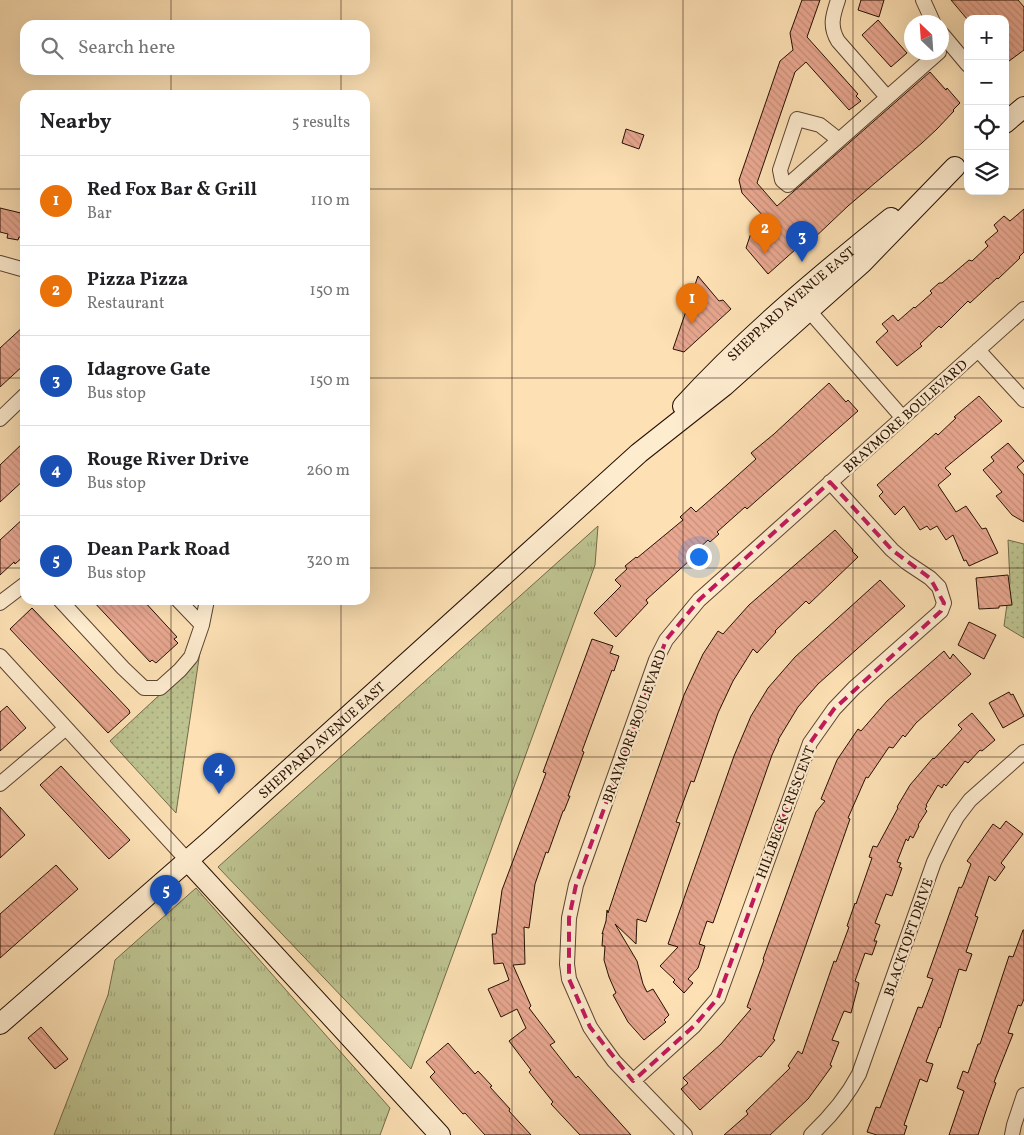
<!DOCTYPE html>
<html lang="en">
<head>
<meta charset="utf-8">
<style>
  :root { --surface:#fff; --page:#f6f6f6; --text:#202124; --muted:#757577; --line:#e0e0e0; --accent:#1a73e8 }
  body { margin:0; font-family:Vollkorn,serif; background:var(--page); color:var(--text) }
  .controls { position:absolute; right:15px; top:15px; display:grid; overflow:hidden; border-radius:10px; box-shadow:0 5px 20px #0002 }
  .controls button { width:45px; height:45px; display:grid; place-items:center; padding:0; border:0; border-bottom:1px solid var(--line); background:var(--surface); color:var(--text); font:25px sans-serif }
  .compass { position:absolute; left:904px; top:15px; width:45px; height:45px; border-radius:50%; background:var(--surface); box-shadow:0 5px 20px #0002; rotate:335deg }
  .you { position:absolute; left:698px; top:556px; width:18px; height:18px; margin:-12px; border:4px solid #fff; border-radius:50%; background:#1a73e8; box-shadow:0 0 0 8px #1a73e833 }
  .badge { display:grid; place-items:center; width:32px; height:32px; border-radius:50%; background:var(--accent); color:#fff; font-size:16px; font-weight:700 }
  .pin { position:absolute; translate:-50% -41px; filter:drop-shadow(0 1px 2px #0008) }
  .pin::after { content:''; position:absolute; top:26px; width:18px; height:15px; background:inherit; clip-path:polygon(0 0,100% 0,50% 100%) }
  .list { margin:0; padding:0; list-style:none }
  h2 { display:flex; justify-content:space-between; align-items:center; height:65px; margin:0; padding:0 20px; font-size:21px }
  h2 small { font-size:16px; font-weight:400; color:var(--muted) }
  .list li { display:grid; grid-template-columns:32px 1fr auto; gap:15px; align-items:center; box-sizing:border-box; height:90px; padding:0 20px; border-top:1px solid var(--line) }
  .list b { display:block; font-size:19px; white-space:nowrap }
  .list p { margin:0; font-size:16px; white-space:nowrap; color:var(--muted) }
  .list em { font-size:16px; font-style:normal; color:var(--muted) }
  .icon { flex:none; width:28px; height:28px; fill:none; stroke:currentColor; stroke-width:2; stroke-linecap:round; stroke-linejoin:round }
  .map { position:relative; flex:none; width:1024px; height:1135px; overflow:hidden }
  .search { position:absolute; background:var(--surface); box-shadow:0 5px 20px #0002; left:20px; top:20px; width:350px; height:55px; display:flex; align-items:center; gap:12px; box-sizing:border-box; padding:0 18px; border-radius:15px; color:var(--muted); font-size:19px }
  .panel { position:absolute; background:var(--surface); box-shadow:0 5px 20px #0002; left:20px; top:90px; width:350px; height:515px; border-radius:15px }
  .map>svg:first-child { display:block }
  .grass { fill:url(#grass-tufts); stroke:#726a4a }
  .park { fill:url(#park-dots); stroke:#726a4a }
  .building { fill:url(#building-back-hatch); stroke:#261003 }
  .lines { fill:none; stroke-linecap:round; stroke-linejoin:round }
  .street-casing { stroke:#5c4430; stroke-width:16 }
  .secondary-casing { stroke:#261003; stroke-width:22 }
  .street { stroke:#feeccf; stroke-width:14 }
  .secondary { stroke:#feeccf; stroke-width:20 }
  .marked { fill:none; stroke:#c2185b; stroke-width:4; stroke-dasharray:10 6; stroke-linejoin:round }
  .grid { fill:none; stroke:#261003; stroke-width:1; stroke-opacity:0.55 }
  .labels { text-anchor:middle; stroke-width:4.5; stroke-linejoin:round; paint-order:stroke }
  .street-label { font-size:14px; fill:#261003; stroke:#feeccf }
</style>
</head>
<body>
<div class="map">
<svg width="1024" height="1135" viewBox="0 0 1024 1135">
  <defs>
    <pattern id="grass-tufts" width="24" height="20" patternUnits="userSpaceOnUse" patternTransform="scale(1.25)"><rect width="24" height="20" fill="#bdc390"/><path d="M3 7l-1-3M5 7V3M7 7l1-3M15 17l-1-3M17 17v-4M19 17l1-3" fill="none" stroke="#a2a67b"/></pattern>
    <pattern id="park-dots" width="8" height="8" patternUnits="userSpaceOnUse" patternTransform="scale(1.25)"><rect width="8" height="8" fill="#bdc390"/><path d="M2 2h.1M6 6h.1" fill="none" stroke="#a2a67b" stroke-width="1.8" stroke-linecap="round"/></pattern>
    <pattern id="building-back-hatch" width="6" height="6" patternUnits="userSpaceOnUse" patternTransform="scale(1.25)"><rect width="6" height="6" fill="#e8a790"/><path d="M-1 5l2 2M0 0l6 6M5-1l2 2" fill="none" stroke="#c78f7b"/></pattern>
  </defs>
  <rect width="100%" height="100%" fill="#fde1b5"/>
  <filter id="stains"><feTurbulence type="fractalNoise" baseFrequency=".004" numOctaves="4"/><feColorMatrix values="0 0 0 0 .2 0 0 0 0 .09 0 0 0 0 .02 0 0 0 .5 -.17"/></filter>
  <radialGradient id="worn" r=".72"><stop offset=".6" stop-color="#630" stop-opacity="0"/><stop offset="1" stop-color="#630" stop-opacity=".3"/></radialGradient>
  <path class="grass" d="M598 526 595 565 411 1069 218 867Z
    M196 888 390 1108 380 1135H54L108 995 115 960Z"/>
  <path class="park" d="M1008 540 1024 544V638L1004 626 1010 582Z
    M201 645 176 813 110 741 182 674Z"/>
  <path class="building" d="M802 0H820L807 37 858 94 856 96 861 101 849 110 806 62 795 72 757 183 777 206 930 72 946 90 947 88 960 103 953 110 954 111 937 129 922 143 848 206 811 241 810 240 797 251 796 249 768 274 746 248 752 230 765 218 742 193 739 180 780 61 793 50 790 33Z
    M861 0H884L879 17 858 10Z
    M951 0H1018L1024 7V50L1005 64V19H967Z
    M878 20 907 53 891 67 862 35Z
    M626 129 644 135 639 149 622 143Z
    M0 208 25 214V238L19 237 18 240 7 238 8 234 0 232Z
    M1024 209V252L1019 257 1020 258 998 279 997 278 970 303 968 301 941 328 939 326 920 344 922 346 897 366 876 342 888 331 882 324 893 315 898 321 914 307 915 308 932 293 930 291 939 283H942L969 260 972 261 988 246 985 242 998 231 994 225 1004 216 1010 221Z
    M698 276 719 301 723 300 731 309 684 352 673 349Z
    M25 325V364L0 387V348Z
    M829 383 846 402 848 400 858 411 756 501 747 509 745 507 717 532 719 534 710 542 708 540 687 559 689 561 646 600 648 603 616 637 594 613 621 586 615 580 627 569 625 566 636 557 637 558 683 520 680 517 691 507 696 512 728 484 756 459 751 453 774 434Z
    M979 396 1002 421 945 468 951 474 938 485 956 512 966 506 982 529 986 528 998 553 969 566 966 560 964 561 953 535 946 540 937 526 930 530 927 526 920 530 904 506 895 515 879 496 883 492 877 485 936 433 938 435 956 418 954 417Z
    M25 441V479L0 502V465Z
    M1008 443 1024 461 1017 467 1024 475V522L1012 515 996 496 1002 492 983 470 994 461 991 457Z
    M25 517V555L15 564 14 562 0 575V540Z
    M835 530 853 550 852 551 858 557 809 604 806 601 775 631 776 632 757 653 753 649 733 681 718 713 694 782 691 781 676 822 680 823 646 922 637 919 636 944 615 924 637 961 643 984 647 992 653 989 669 1015 664 1020 666 1022 644 1040 628 1022 613 995 616 993 609 977 604 960 605 946H602L603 933 602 934 606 921 607 910 608 913 623 868 684 695 703 654 718 631 723 634 749 605Z
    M1008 575 1012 605 999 606V608L979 609 976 578Z
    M880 580 905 606 818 684 798 707 778 740H779L772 755 713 923 707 921 699 944 705 946 698 968 688 979 693 983 684 993 673 982 675 980 660 966 678 947 668 944 734 756 751 716 768 688 795 657Z
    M92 600H143L177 637 174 639 178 643 156 663 152 660 150 662Z
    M32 608 129 710 130 713 108 733 10 629Z
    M969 622 996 635 984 659 958 645Z
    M592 639 613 646 610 653 619 656 614 671 612 670 582 751 584 752 568 796H570L564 811H563L548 853 546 852 535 884 529 928 524 927 525 964 513 965 531 1006 529 1008 555 1042 550 1045 576 1078 578 1076 631 1135H580L551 1104 553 1102 529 1072 531 1070 509 1041 526 1028 517 1009 501 1017 488 989 509 980 503 963 494 964 492 934H496L502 890 546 773 543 772Z
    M944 651 950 659 953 654 971 674 916 723 905 737 903 735 893 748 889 747 868 778 866 777 848 818 850 819 773 1039 775 1040 761 1057 759 1056 700 1110 681 1089 688 1083 683 1078 721 1044 751 1009 747 1007 764 960 763 959 816 812 825 801 821 799 837 760 858 729 861 731 887 701Z
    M1009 692 1011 695 1013 694 1024 716 1003 728 989 703Z
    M7 706 26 728 0 751V712Z
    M972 713 995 740 982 751 980 750 968 763 965 761 946 786 944 784 942 788 938 785 926 805 927 806 925 809 927 811 918 825 919 826 913 838 910 836 908 841 906 839 897 862 901 863 899 867 902 868 892 896 886 894 875 923 880 925 874 941H877L872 955 865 953 855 981 859 983 851 1013 844 1011 832 1040 839 1042 830 1065 832 1066 808 1099 770 1135H724L748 1114 746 1111 790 1068 788 1066 798 1051 802 1054 834 961 836 962 849 927 847 926 855 903 856 904 872 858 869 857 873 846 877 847 898 808 897 807 910 785 933 758 934 759 962 729 958 725Z
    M61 766 130 840 109 859 40 785Z
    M0 807 25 835 0 858Z
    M1006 821 1023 834 1001 863 1005 867 995 881 989 876 975 916 978 917 966 952 972 954 966 971 959 969 940 1028 939 1027 926 1062 933 1064 927 1082 920 1079 904 1125 907 1126 904 1135H877L867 1132 876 1107 880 1108 918 1007 922 1008 933 979 927 977 959 887 961 888 963 885 971 864 967 861 993 824 1000 829Z
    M56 865 78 889 0 958V914Z
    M1023 930H1024V999L1021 1006 1018 1005 1008 1033 1013 1034 994 1082 996 1083 987 1108 978 1135H949L964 1091 957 1088 963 1071 968 1073 978 1044H980L1009 956 1013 957Z
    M41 1027 68 1059 55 1069 28 1038Z
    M448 1043 475 1074 478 1071 492 1086 490 1087 510 1109 509 1111 531 1135H485L465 1113 463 1114 446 1095 430 1077 435 1072 426 1062Z"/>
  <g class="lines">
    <g class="street-casing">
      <path id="street" d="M838 0C833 15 829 26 838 41L887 97
        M923 0 933 22
        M942 34 968 65
        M839 140 820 125 797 119 780 170 782 180 788 185 939 52
        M0 263 25 270
        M804 305 902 417
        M978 350 1024 400
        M0 419 25 395
        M60 600 123 668 144 688H160L180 670 191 657 202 625 207 600
        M178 600 202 625
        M0 603 25 584
        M0 656 188 861
        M0 784 66 728
        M633 1081 694 1026 718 998 810 743 834 709 854 688 941 611 944 603 939 587 930 578 906 562 892 550 830 482
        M685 1135 614 1061 598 1039 590 1027 569 979 567 964 569 918 576 885 656 660 666 640 699 600 1024 309
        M811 1135C830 1117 847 1097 859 1074L934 862 945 839 957 817 970 800 1024 752
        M1012 1135 1014 1125 1024 1095"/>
    </g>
    <g class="secondary-casing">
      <g id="secondary">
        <path d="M1005 123 1024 107"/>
        <path id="s1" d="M683 406C746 337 818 277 891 218"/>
        <path d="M188 861 440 1135"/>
        <path id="s2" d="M0 1024 211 840 639 453 724 386 862 263 955 167"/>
      </g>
    </g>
    <use href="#street" class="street"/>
    <use href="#secondary" class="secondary"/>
  </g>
  <path class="marked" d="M830 482 892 550 930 578 944 603 941 611 834 709 810 743 718 998 694 1026 633 1081 590 1027 569 979V918L576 885 666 640 699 600Z"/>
  <path class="grid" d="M171 0V25M341 0V25M512 0V1135M683 0V1135M853 0V1135M171 70V95M341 70V95M0 189H25M365 189H968M1005 189H1024M0 378H25M365 378H1024M0 568H25M365 568H1024M171 600V1135M341 600V1135M0 757H1024M0 946H1024"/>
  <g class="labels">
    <g class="street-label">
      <text dy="5" stroke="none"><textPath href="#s1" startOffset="149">SHEPPARD AVENUE EAST</textPath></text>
      <text transform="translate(905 416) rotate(-42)" y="5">BRAYMORE BOULEVARD</text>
      <text transform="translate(634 726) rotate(-70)" y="5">BRAYMORE BOULEVARD</text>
      <text dy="5" stroke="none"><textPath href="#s2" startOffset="429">SHEPPARD AVENUE EAST</textPath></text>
      <text transform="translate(785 812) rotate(-69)" y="5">HILLBECK CRESCENT</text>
      <text transform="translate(908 937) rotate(-71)" y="5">BLACKTOFT DRIVE</text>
    </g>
  </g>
  <rect width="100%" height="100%" filter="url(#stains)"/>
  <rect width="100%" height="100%" fill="url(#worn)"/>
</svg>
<div class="controls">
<button>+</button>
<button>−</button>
<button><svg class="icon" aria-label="locate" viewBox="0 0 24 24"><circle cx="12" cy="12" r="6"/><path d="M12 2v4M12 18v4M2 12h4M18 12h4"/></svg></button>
<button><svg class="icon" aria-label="layers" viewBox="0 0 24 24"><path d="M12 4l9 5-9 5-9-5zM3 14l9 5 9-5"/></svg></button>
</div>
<svg class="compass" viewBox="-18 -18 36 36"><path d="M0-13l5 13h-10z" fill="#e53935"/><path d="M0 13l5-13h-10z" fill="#757577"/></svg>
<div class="you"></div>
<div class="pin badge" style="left:692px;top:324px;background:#e8710a">1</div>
<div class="pin badge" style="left:765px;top:254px;background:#e8710a">2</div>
<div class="pin badge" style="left:802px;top:262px;background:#1a4fb4">3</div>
<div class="pin badge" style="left:219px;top:794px;background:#1a4fb4">4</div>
<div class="pin badge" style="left:166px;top:916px;background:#1a4fb4">5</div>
<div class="search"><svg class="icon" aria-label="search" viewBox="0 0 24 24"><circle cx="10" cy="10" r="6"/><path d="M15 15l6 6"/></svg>Search here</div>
<section class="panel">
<h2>Nearby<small>5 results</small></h2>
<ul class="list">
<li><span class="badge" style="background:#e8710a">1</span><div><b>Red Fox Bar &amp; Grill</b><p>Bar</p></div><em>110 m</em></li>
<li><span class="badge" style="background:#e8710a">2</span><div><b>Pizza Pizza</b><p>Restaurant</p></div><em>150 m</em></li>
<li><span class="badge" style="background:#1a4fb4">3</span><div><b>Idagrove Gate</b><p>Bus stop</p></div><em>150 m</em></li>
<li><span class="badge" style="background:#1a4fb4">4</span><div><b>Rouge River Drive</b><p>Bus stop</p></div><em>260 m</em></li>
<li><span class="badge" style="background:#1a4fb4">5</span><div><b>Dean Park Road</b><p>Bus stop</p></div><em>320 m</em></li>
</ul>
</section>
</div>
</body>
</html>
